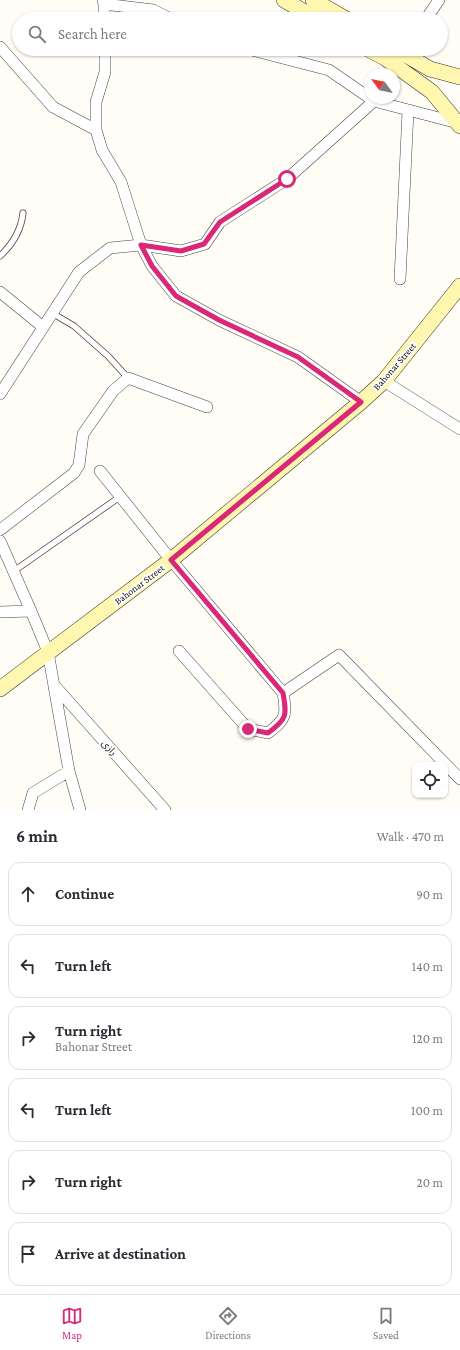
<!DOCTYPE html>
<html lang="en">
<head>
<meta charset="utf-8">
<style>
  :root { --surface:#fff; --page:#f2f2f3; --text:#2b2b33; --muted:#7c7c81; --line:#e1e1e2; --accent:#db2777 }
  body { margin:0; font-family:"Crimson Pro","Noto Sans Arabic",serif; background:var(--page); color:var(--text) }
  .controls { position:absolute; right:12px; bottom:12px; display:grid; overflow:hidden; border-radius:8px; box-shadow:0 1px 3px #0004 }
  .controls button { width:36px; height:36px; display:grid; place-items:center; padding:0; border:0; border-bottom:1px solid var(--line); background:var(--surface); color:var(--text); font:20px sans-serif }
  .compass { position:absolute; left:364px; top:68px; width:36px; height:36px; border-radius:50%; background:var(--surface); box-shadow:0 1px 3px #0004; rotate:303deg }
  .stop { position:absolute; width:12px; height:12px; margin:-9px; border:3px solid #db2777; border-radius:50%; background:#fff }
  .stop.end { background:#db2777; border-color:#fff; box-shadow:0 1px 4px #0008 }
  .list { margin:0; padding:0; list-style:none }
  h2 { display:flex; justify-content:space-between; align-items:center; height:52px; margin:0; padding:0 16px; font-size:17px }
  h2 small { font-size:13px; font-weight:400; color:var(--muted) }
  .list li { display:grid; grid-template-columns:26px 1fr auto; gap:12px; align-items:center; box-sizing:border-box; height:64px; margin:0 8px 8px; padding:0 8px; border:1px solid var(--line); border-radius:12px }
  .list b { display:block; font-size:15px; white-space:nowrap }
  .list p { margin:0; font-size:13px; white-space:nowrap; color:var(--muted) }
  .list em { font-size:13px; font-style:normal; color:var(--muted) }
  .icon { flex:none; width:22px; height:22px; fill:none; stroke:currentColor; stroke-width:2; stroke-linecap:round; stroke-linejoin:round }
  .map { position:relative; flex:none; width:460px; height:810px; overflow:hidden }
  .search { position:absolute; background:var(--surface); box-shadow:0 1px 3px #0004; left:12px; right:12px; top:12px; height:44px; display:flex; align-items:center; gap:10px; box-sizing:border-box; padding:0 14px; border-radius:22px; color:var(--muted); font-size:15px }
  .sheet { height:484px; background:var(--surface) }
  nav { display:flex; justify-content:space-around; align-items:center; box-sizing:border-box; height:56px; border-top:1px solid var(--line); background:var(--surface); font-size:11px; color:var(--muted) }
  nav a { display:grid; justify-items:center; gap:2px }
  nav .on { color:var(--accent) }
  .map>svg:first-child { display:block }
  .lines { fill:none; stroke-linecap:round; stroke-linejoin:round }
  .lane-casing { stroke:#444; stroke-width:7 }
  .street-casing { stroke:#444; stroke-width:12 }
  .secondary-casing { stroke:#333; stroke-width:16 }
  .lane { stroke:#fff; stroke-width:5.5 }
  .street { stroke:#fff; stroke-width:11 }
  .secondary { stroke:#fff6b0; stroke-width:15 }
  .route { stroke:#db2777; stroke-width:5 }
  .labels { text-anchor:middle; stroke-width:4; stroke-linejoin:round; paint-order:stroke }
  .street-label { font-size:10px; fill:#111; stroke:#fff }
</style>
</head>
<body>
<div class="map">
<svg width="460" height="810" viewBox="0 0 460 810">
  <rect width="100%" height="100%" fill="#fffdf5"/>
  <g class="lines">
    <g class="lane-casing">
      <path id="lane" d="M0 256C13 244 21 231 23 213
        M52 313 74 326 108 356 128 378
        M14 571 121 496"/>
    </g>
    <g class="street-casing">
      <path id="street" d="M103 0 104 4V19
        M104 4 153 10 171 19
        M426 19 439 0
        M0 47 53 107 96 130
        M105 49V72L96 102V130L102 150 121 182 141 245 152 266 176 296 219 320 298 357 361 402
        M248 49 329 70 374 101 458 123
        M400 279 408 111
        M0 292 43 327
        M384 381 460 429
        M0 394 79 272 110 248 141 245 181 251 205 244 220 222 287 179 374 101
        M100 471 171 560 283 693 339 655 460 779
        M0 530 74 473 79 465 83 434 113 391 128 378 207 407
        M0 541 31 611
        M0 612 31 611 48 652 69 771 80 810
        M179 651 248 729 268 733C286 719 287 716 283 693
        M54 685 165 810
        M28 810 33 793 69 771"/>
    </g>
    <g class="secondary-casing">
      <path id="secondary" d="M284 0 317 19
        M313 0 346 19
        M368 49 385 58 432 92 460 126
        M396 49 430 69 460 77
        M0 689 171 560 361 402 384 381 460 286"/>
    </g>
    <use href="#lane" class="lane"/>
    <use href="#street" class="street"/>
    <use href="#secondary" class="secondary"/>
  </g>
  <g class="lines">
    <path class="route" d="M248 729 268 733C287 719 287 716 283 693L171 560 361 402 298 357 219 320 176 296 152 266 141 245 181 251 204 244 220 222 287 179"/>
  </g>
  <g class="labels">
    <g class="street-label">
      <text transform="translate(394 366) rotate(-49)" y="4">Bahonar Street</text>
      <text transform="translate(139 584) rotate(-37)" y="4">Bahonar Street</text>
      <text transform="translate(110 747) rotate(48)" y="4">رازی</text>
    </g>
  </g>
</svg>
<div class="controls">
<button><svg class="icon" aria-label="locate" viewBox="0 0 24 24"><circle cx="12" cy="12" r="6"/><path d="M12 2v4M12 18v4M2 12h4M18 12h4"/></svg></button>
</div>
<svg class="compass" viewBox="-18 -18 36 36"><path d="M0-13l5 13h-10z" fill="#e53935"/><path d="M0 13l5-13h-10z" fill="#7c7c81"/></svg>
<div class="stop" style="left:287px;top:179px"></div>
<div class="stop end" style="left:248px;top:729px"></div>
<div class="search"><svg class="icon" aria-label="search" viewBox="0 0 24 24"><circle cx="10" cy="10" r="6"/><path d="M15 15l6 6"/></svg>Search here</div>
</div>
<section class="sheet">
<h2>6 min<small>Walk · 470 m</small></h2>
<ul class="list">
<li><svg class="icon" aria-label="ahead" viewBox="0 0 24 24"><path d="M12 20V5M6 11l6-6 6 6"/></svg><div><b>Continue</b></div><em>90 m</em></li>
<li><svg class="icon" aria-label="left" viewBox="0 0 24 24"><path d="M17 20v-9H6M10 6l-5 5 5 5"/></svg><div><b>Turn left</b></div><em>140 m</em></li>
<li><svg class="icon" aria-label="right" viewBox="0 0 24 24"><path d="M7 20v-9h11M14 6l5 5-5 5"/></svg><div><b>Turn right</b><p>Bahonar Street</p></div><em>120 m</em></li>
<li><svg class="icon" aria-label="left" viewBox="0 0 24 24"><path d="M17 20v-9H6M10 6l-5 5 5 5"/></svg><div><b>Turn left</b></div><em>100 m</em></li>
<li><svg class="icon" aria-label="right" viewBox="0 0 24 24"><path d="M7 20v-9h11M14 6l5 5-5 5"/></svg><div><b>Turn right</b></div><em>20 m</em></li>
<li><svg class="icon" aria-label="arrive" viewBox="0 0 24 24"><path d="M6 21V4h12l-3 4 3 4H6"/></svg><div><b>Arrive at destination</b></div></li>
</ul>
</section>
<nav>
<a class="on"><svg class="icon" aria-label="map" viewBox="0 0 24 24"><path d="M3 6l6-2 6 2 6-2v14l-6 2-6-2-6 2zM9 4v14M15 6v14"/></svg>Map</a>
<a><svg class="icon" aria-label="directions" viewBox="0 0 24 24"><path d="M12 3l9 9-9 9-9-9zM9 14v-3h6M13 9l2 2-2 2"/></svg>Directions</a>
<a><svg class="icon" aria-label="saved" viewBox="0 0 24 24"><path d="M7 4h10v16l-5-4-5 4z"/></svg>Saved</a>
</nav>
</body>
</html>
